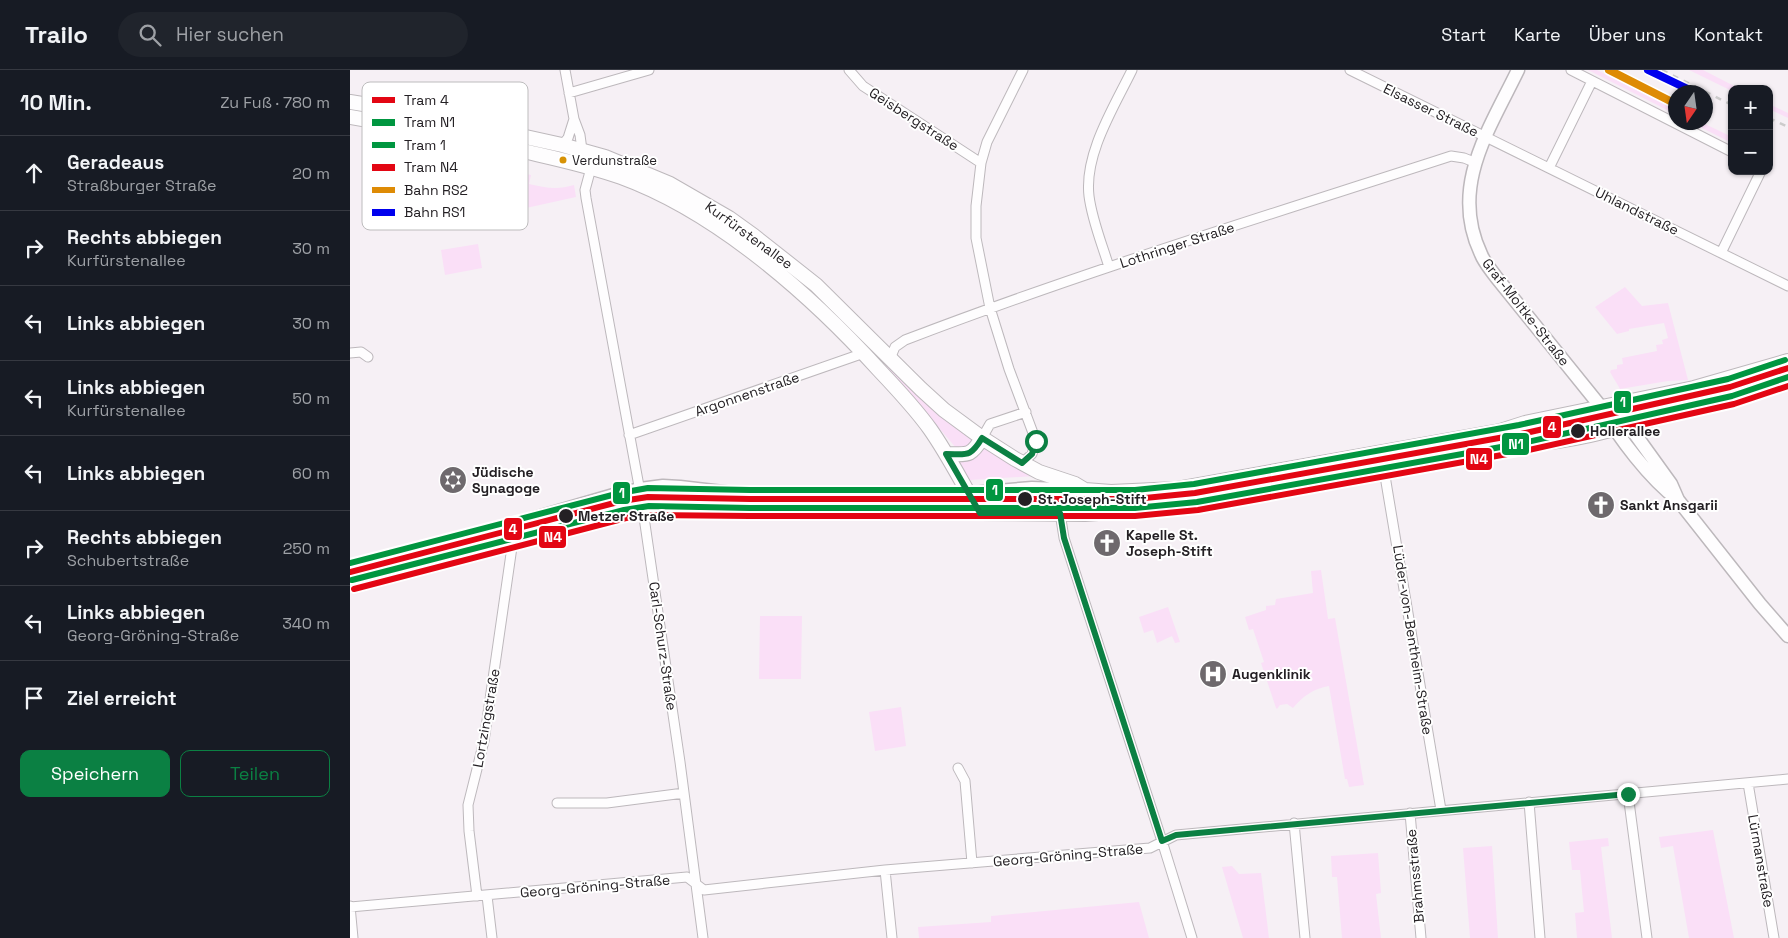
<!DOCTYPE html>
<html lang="de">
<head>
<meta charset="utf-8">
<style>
  :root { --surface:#171b24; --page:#20242c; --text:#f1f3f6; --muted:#9ea1a6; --line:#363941; --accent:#0b8043 }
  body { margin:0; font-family:"Space Grotesk",sans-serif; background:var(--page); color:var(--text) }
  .controls { position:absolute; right:15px; top:15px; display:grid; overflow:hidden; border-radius:10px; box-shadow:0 1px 4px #0004 }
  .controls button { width:45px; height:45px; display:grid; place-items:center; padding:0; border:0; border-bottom:1px solid var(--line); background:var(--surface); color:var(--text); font:25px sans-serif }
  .compass { position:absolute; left:1318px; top:15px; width:45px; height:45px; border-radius:50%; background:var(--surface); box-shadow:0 1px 4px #0004; rotate:193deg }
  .stop { position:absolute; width:15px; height:15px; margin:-11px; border:4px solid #0b8043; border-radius:50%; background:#fff }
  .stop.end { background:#0b8043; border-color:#fff; box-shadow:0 1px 5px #0008 }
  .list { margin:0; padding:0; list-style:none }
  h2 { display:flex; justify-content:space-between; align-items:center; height:65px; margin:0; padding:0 20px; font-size:21px }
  h2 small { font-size:16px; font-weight:400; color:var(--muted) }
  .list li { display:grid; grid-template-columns:32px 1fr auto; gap:15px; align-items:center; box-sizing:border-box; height:75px; padding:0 20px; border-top:1px solid var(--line) }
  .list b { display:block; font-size:19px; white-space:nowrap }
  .list p { margin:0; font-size:16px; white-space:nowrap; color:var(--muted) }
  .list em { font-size:16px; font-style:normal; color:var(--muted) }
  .actions { display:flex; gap:10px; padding:15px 20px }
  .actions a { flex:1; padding:11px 0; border:1px solid var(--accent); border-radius:10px; text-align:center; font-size:18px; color:var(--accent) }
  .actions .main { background:var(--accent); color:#fff }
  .icon { flex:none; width:28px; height:28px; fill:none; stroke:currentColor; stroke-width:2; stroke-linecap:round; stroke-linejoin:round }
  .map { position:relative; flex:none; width:1438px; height:868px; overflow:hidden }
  header { display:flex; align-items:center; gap:30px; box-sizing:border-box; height:70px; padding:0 25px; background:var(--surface); border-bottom:1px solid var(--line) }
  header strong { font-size:24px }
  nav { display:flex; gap:28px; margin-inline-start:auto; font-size:18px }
  .search { width:350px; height:45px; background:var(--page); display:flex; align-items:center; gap:12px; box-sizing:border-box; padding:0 18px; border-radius:28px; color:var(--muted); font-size:19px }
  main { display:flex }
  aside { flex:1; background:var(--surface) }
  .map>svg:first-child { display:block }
  .green { fill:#fadff7 }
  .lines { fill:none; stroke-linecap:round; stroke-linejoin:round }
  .minor-casing { stroke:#bdb8bc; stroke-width:11 }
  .secondary-casing { stroke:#bdb8bc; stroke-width:15 }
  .primary-casing { stroke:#bdb8bc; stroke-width:16 }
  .minor { stroke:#fefdfe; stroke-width:9 }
  .secondary { stroke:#fefdfe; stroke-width:12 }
  .primary { stroke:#fefdfe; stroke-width:14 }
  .rail { stroke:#cccbcb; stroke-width:2.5; stroke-dasharray:6 6; stroke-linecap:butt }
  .rail-1-casing { stroke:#fff; stroke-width:11 }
  .rail-2-casing { stroke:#fff; stroke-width:11 }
  .rail-1 { stroke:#de8b05; stroke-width:8 }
  .rail-2 { stroke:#00e; stroke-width:8 }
  .tram-1-casing { stroke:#fff; stroke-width:10 }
  .tram-2-casing { stroke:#fff; stroke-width:10 }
  .tram-3-casing { stroke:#fff; stroke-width:10 }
  .tram-4-casing { stroke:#fff; stroke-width:10 }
  .tram-1 { stroke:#e30613; stroke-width:6 }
  .tram-2 { stroke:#009640; stroke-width:6 }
  .tram-3 { stroke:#009640; stroke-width:6 }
  .tram-4 { stroke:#e30613; stroke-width:6 }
  .route { stroke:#0b8043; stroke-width:6 }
  .bus-dot { fill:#d79205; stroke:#fff; stroke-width:2 }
  .stop-dot { fill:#242024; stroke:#fff; stroke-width:2 }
  .labels { text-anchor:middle; stroke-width:4; stroke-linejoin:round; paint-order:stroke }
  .bus-label { font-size:13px; fill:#242024; stroke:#fff; text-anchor:start }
  .street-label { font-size:14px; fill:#242024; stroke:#fff }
  .stop-label { font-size:14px; font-weight:bold; fill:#242024; stroke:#fff; text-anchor:start }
  .poi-label { font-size:14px; font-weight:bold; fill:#242024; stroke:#fff; text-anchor:start }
  .key { fill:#fff; stroke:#bdbcbd; stroke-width:1 }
  .key-label { font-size:14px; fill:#242024 }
  .line-badge { stroke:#fff; stroke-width:2 }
  .badge-label { font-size:14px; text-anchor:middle; font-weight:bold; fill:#fff }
</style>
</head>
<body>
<header>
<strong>Trailo</strong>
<div class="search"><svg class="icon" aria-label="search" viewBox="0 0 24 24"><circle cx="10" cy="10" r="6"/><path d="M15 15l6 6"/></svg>Hier suchen</div>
<nav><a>Start</a><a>Karte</a><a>Über uns</a><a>Kontakt</a></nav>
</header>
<main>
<aside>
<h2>10 Min.<small>Zu Fuß · 780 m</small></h2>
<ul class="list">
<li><svg class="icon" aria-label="ahead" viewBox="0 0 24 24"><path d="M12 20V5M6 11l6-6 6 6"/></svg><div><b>Geradeaus</b><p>Straßburger Straße</p></div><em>20 m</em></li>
<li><svg class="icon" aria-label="right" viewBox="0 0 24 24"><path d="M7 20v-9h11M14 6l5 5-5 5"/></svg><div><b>Rechts abbiegen</b><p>Kurfürstenallee</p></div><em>30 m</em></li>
<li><svg class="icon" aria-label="left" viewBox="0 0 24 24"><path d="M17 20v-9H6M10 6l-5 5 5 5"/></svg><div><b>Links abbiegen</b></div><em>30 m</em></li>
<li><svg class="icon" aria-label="left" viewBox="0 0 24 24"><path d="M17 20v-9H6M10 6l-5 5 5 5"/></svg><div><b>Links abbiegen</b><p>Kurfürstenallee</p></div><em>50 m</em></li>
<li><svg class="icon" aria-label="left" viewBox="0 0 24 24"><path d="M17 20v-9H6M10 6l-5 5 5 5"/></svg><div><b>Links abbiegen</b></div><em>60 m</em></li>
<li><svg class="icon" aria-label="right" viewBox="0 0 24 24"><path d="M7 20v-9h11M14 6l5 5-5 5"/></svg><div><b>Rechts abbiegen</b><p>Schubertstraße</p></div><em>250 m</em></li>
<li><svg class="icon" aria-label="left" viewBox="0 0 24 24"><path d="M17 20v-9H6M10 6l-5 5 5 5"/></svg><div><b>Links abbiegen</b><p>Georg-Gröning-Straße</p></div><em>340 m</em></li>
<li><svg class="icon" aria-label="arrive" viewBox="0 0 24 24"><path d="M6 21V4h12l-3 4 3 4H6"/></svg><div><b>Ziel erreicht</b></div></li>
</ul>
<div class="actions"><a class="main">Speichern</a><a>Teilen</a></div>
</aside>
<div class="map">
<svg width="1438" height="868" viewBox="0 0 1438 868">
  <rect width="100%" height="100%" fill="#f6f0f5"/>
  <path class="green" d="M1238 0H1247L1325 39V44Z
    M1339 0H1353L1390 19H1382V21Z
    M1419 34 1438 43V48L1419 39Z
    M1342 53H1353L1382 67V73Z
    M148 97 181 105 179 114C195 118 208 120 224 115L226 127 136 147Z
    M128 174 132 198 95 205 91 180Z
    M1275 217 1292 236 1318 233 1338 310 1318 311 1270 319 1260 302 1261 300 1267 299V295L1273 294 1272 288 1307 281 1306 275 1313 274 1312 270 1318 268 1314 253 1279 259V261L1267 264 1245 237Z
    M514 272 621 367 623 372 621 376 607 379 546 308 512 274Z
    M633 376 685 406 620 410 605 388Z
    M971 500 978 549 985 548 1014 715 999 717 997 709H995L979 616C963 619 953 626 943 638L937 634 930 635 927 639 926 638 911 593 914 592 903 559 899 560 895 547 916 540V536L925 535 926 529 963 523 961 501Z
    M818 537 830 572 825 573 822 566 807 573 803 560 794 563 789 547Z
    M410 546H452L451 609H409Z
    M551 637 556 676 525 681 519 642Z
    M1363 760 1384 868H1339L1323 776 1311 778 1309 767Z
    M1258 768 1259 776 1251 777 1262 868H1227L1225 843 1234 842 1230 800H1222L1219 772Z
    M1142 776 1148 868H1120L1113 778Z
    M1028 783 1031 823 1026 824 1031 868H992L987 807H982L981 786Z
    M882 796 889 804 911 803 919 868H893L872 797Z
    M789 832 799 868H569L568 857 641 852V846Z"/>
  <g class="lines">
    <g class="minor-casing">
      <path id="minor" d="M215 0 224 49 230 65 232 80
        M499 0 513 16 631 93
        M1000 0 1438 216
        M1221 0 1382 82
        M219 23 299 0
        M212 75 218 68 224 49
        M241 98 235 120 236 128 291 427 330 692 353 868
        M1199 98 1242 11
        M1371 183 1411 101
        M759 197C752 174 742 150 739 126 734 84 764 37 782 0
        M0 283 11 282 18 287
        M540 289 545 277 555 270C735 201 919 145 1101 86L1114 88 1124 92
        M279 365 514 283
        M632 368 640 354 676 342
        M672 393 682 384 686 371 659 299 640 238 626 168V136L631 93 637 72 673 0
        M1034 400 1091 740
        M710 443 714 468 812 771 842 868
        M608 698 615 711 622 793
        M1398 713 1424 868
        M1278 724 1297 868
        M1179 732 1190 868
        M207 733H257L334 723
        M1060 743 1071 868
        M944 753 955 868
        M535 800 542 868
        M127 826 119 761 118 735 134 671 162 477 160 469
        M137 826 142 868
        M0 836 3 868
        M0 837 337 807 354 820 535 800 800 778 826 765 1438 709"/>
    </g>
    <g class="secondary-casing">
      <path id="secondary" d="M1168 0C1139 60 1099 117 1131 184 1134 192 1141 200 1146 207L1251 337C1269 368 1299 408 1328 430L1410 534 1438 566
        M1256 340 1277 356 1285 364 1321 414 1328 430
        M0 497 157 456 267 424 290 419 313 416 330 417 390 424 586 426 682 418 735 420
        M0 510 160 469 196 465 220 459 293 439 334 437 428 436 524 438 630 443"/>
    </g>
    <g class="primary-casing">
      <path id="primary" d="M0 32 61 42 212 75 255 87 320 114 379 148 404 166 466 215 571 319 594 340 632 368 665 389 689 402 725 414 735 420 761 422 826 419 1150 361 1175 353 1344 318 1438 291
        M0 47C57 57 113 67 169 80 203 88 238 95 271 107 367 142 461 225 529 300 547 319 565 338 580 359 599 386 613 415 630 443L735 444 801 439 929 419 1178 374C1219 372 1262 360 1302 349 1348 337 1393 324 1438 309
        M596 384C617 384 620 388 632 368"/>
    </g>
    <use href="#minor" class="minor"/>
    <use href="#secondary" class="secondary"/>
    <use href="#primary" class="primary"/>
    <path class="rail" d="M1312 0 1382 35
      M1419 48 1438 57"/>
    <g class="rail-1-casing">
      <path id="rail-1" d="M1259 0 1326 34"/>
    </g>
    <g class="rail-2-casing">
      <path id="rail-2" d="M1298 0 1344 22"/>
    </g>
    <use href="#rail-1" class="rail-1"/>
    <use href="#rail-2" class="rail-2"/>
    <g class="tram-1-casing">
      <path id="tram-1" d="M0 502 272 431 298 427 400 429H785L845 423 1171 364 1380 317 1438 298"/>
    </g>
    <g class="tram-2-casing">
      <path id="tram-2" d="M2 510 274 440 299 436 400 438H785L847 432 1173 373 1382 326 1438 307"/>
    </g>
    <g class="tram-3-casing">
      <path id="tram-3" d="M0 493 270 423 298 418 400 420H785L844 414 1169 355 1378 309 1435 290"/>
    </g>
    <g class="tram-4-casing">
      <path id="tram-4" d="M4 519 276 448 299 445 400 446H785L848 440 1174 381 1384 334 1438 316"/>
    </g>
    <use href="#tram-1" class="tram-1"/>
    <use href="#tram-2" class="tram-2"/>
    <use href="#tram-3" class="tram-3"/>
    <use href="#tram-4" class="tram-4"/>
  </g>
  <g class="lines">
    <path class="route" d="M686 371 682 384 672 393 632 368C620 388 617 384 596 384L630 443H710L714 468 812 771 826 765 1278 724"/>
  </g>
  <defs>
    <g id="synagogue-disc" transform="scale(1.4375)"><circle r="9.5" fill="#6e696d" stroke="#fff"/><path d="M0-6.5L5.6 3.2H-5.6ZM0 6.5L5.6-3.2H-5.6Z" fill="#fff"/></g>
    <g id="church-disc" transform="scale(1.4375)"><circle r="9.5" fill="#6e696d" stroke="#fff"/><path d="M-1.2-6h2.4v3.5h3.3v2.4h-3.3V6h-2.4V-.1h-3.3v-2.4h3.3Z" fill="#fff"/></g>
    <g id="hospital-disc" transform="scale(1.4375)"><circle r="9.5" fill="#6e696d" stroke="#fff"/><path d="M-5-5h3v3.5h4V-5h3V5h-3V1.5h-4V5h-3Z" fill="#fff"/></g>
  </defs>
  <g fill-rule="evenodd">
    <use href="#synagogue-disc" x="103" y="410"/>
    <use href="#church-disc" x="1251" y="435"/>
    <use href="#church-disc" x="757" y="473"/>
    <use href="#hospital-disc" x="863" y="604"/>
  </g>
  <circle class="bus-dot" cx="213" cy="90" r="4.5"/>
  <g class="stop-dot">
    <circle cx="1228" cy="361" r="8"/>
    <circle cx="675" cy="429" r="8"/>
    <circle cx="216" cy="446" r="8"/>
  </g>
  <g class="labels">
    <g class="bus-label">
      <text x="222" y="95">Verdunstraße</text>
    </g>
    <g class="street-label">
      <text transform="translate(1081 40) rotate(26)" y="5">Elsasser Straße</text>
      <text transform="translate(564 49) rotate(33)" y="5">Geisbergstraße</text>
      <text transform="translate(1287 141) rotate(26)" y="5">Uhlandstraße</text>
      <text transform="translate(399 165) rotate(36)" y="5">Kurfürstenallee</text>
      <text transform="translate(827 175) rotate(-18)" y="5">Lothringer Straße</text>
      <text transform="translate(1176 242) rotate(52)" y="5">Graf-Moltke-Straße</text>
      <text transform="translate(397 324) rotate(-19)" y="5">Argonnenstraße</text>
      <text transform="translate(1063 570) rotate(81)" y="5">Lüder-von-Bentheim-Straße</text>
      <text transform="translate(313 576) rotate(82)" y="5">Carl-Schurz-Straße</text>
      <text transform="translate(136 648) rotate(-80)" y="5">Lortzingstraße</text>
      <text transform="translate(718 785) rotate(-5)" y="5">Georg-Gröning-Straße</text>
      <text transform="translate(1411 791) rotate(80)" y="5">Lürmanstraße</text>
      <text transform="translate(1065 806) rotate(-95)" y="5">Brahmsstraße</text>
      <text transform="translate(245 816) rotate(-5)" y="5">Georg-Gröning-Straße</text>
    </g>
    <g class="stop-label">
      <text x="1240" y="366">Hollerallee</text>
      <text x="688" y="434">St. Joseph-Stift</text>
      <text x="228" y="451">Metzer Straße</text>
    </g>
    <g class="poi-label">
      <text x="122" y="407">Jüdische<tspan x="122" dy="16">Synagoge</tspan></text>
      <text x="1270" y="440">Sankt Ansgarii</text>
      <text x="776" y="470">Kapelle St.<tspan x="776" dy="16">Joseph-Stift</tspan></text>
      <text x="882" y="609">Augenklinik</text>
    </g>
  </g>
  <rect x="12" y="12" width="166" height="148" rx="8" class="key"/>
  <rect x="22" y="27" width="23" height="6" fill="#e30613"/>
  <rect x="22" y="49" width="23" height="7" fill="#009640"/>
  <rect x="22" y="72" width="23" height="6" fill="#009640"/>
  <rect x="22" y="94" width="23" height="7" fill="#e30613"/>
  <rect x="22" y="117" width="23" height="6" fill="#de8b05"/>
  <rect x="22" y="139" width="23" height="7" fill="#00e"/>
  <g class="key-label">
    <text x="54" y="35">Tram 4</text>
    <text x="54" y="57">Tram N1</text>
    <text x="54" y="80">Tram 1</text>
    <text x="54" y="102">Tram N4</text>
    <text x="54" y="125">Bahn RS2</text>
    <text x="54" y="147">Bahn RS1</text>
  </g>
  <g class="line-badge">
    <rect x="1263" y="320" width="19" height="24" rx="5" fill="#009640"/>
    <rect x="1192" y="345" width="20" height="24" rx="5" fill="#e30613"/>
    <rect x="1151" y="362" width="29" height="24" rx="5" fill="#009640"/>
    <rect x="1115" y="377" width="28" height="24" rx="5" fill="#e30613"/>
    <rect x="635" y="408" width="19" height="24" rx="5" fill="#009640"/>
    <rect x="262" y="411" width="19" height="24" rx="5" fill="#009640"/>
    <rect x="153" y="447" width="20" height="24" rx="5" fill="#e30613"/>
    <rect x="188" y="455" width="29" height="24" rx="5" fill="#e30613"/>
  </g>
  <g class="badge-label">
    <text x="1273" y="337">1</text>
    <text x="1202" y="362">4</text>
    <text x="1166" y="379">N1</text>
    <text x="1129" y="394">N4</text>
    <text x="645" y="425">1</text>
    <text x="272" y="428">1</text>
    <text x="163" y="464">4</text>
    <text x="203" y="472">N4</text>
  </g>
</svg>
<div class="controls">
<button>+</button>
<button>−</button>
</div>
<svg class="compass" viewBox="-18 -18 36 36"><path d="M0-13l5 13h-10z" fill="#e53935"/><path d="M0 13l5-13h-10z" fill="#9ea1a6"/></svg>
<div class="stop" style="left:686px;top:371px"></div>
<div class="stop end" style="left:1278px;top:724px"></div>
</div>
</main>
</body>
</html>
